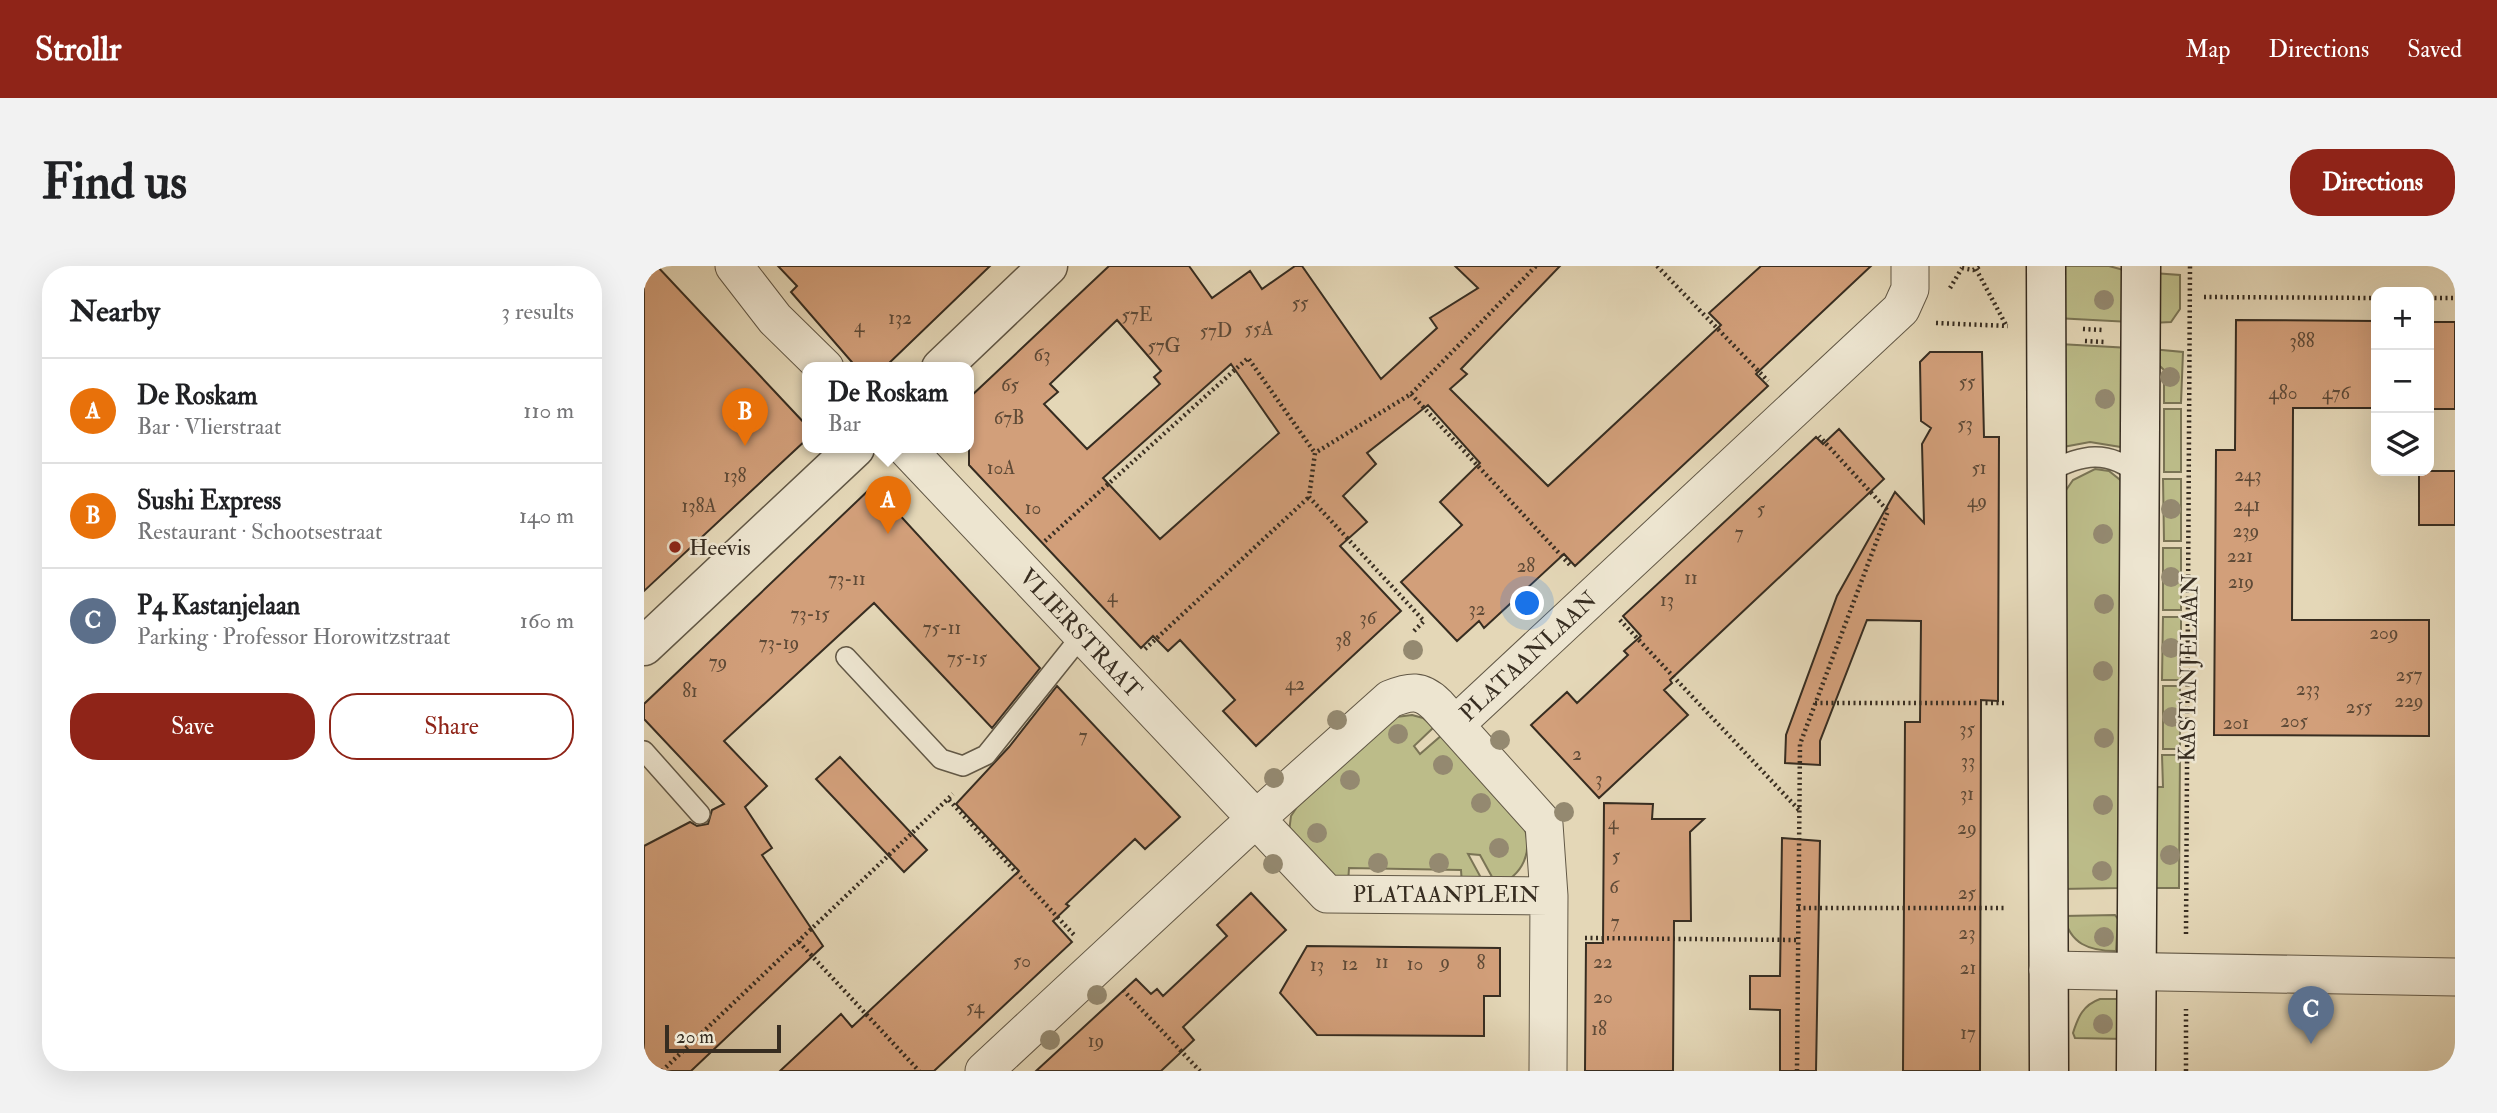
<!DOCTYPE html>
<html lang="en">
<head>
<meta charset="utf-8">
<style>
  :root { --surface:#fff; --page:#f2f2f2; --text:#202124; --muted:#757577; --line:#e0e0e0; --accent:#8f2418 }
  body { margin:0; font-family:"IM FELL Double Pica",serif; background:var(--page); color:var(--text) }
  .controls { position:absolute; right:21px; top:21px; display:grid; overflow:hidden; border-radius:14px; box-shadow:0 7px 28px #0002 }
  .controls button { width:63px; height:63px; display:grid; place-items:center; padding:0; border:0; border-bottom:2px solid var(--line); background:var(--surface); color:var(--text); font:35px sans-serif }
  .scale { position:absolute; left:21px; bottom:18px; width:116px; box-sizing:border-box; padding-left:7px; border:4px solid #372d21; border-top:0; font-size:19px; line-height:24px; white-space:nowrap; color:#372d21; -webkit-text-stroke:5px #ede5d0; paint-order:stroke }
  .you { position:absolute; left:884px; top:338px; width:24px; height:24px; margin:-18px; border:5px solid #fff; border-radius:50%; background:#1a73e8; box-shadow:0 0 0 10px #1a73e833 }
  .badge { display:grid; place-items:center; width:46px; height:46px; border-radius:50%; background:var(--accent); color:#fff; font-size:23px; font-weight:700 }
  .pin { position:absolute; translate:-50% -58px; filter:drop-shadow(0 2px 4px #0008) }
  .pin::after { content:''; position:absolute; top:37px; width:24px; height:21px; background:inherit; clip-path:polygon(0 0,100% 0,50% 100%) }
  .popup { position:absolute; left:158px; top:96px; width:172px; height:91px; box-sizing:border-box; display:grid; place-content:center; border-radius:14px; background:var(--surface); filter:drop-shadow(0 2px 5px #0005); font-size:23px; white-space:nowrap; color:var(--muted) }
  .popup b { font-size:26px; color:var(--text) }
  .popup::after { content:''; position:absolute; left:50%; top:100%; margin-left:-14px; border:14px solid transparent; border-top-color:var(--surface) }
  .list { margin:0; padding:0; list-style:none }
  h2 { display:flex; justify-content:space-between; align-items:center; height:91px; margin:0; padding:0 28px; font-size:30px }
  h2 small { font-size:23px; font-weight:400; color:var(--muted) }
  .list li { display:grid; grid-template-columns:46px 1fr auto; gap:21px; align-items:center; box-sizing:border-box; height:105px; padding:0 28px; border-top:2px solid var(--line) }
  .list b { display:block; font-size:26px; white-space:nowrap }
  .list p { margin:0; font-size:23px; white-space:nowrap; color:var(--muted) }
  .list em { font-size:23px; font-style:normal; color:var(--muted) }
  .actions { display:flex; gap:14px; padding:21px 28px }
  .actions a { flex:1; padding:16px 0; border:2px solid var(--accent); border-radius:28px; text-align:center; font-size:24px; color:var(--accent) }
  .actions .main { background:var(--accent); color:#fff }
  .icon { flex:none; width:38px; height:38px; fill:none; stroke:currentColor; stroke-width:2; stroke-linecap:round; stroke-linejoin:round }
  .map { position:relative; flex:none; width:1811px; height:805px; overflow:hidden; border-radius:28px }
  header { display:flex; align-items:center; gap:42px; box-sizing:border-box; height:98px; padding:0 35px; background:var(--accent); color:#fff }
  header strong { font-size:33px }
  nav { display:flex; gap:38px; margin-inline-start:auto; font-size:24px }
  .intro { display:flex; align-items:center; justify-content:space-between; box-sizing:border-box; height:168px; padding:0 42px }
  h1 { margin:0; font-size:49px }
  .button { padding:18px 32px; border-radius:28px; background:var(--accent); color:#fff; font-size:24px; font-weight:700 }
  main { display:flex; gap:42px; padding:0 42px }
  aside { flex:1; background:var(--surface); border-radius:28px; box-shadow:0 7px 28px #0002 }
  .map>svg:first-child { display:block }
  .green { fill:#bcbc89; stroke:#7a7455; stroke-width:2 }
  .building { fill:#d29f7a; stroke:#372d21; stroke-width:2; fill-rule:evenodd }
  .lines { fill:none; stroke-linecap:round; stroke-linejoin:round }
  .service-casing { stroke:#625846; stroke-width:22 }
  .minor-casing { stroke:#625846; stroke-width:39 }
  .tertiary-casing { stroke:#625846; stroke-width:41 }
  .secondary-casing { stroke:#372d21; stroke-width:41 }
  .path { stroke:#372d21; stroke-width:4.5; stroke-dasharray:2 3.5; stroke-linecap:butt }
  .service { stroke:#ede5d0; stroke-width:19 }
  .minor { stroke:#ede5d0; stroke-width:37 }
  .tertiary { stroke:#ede5d0; stroke-width:38 }
  .secondary { stroke:#ede5d0; stroke-width:38 }
  .tree { fill:#948970 }
  .poi-dot { fill:#8f2418; stroke:#ede5d0; stroke-width:2.5 }
  .labels { text-anchor:middle; stroke-width:5; stroke-linejoin:round; paint-order:stroke }
  .number-label { font-size:19px; fill:#5e4a37 }
  .poi-label { font-size:23px; fill:#372d21; stroke:#ede5d0; text-anchor:start }
  .street-label { font-size:23px; fill:#372d21; stroke:#ede5d0 }
</style>
</head>
<body>
<header>
<strong>Strollr</strong>
<nav><a>Map</a><a>Directions</a><a>Saved</a></nav>
</header>
<div class="intro"><h1>Find us</h1><a class="button">Directions</a></div>
<main>
<aside>
<h2>Nearby<small>3 results</small></h2>
<ul class="list">
<li><span class="badge" style="background:#e8710a">A</span><div><b>De Roskam</b><p>Bar · Vlierstraat</p></div><em>110 m</em></li>
<li><span class="badge" style="background:#e8710a">B</span><div><b>Sushi Express</b><p>Restaurant · Schootsestraat</p></div><em>140 m</em></li>
<li><span class="badge" style="background:#5c6f8a">C</span><div><b>P4 Kastanjelaan</b><p>Parking · Professor Horowitzstraat</p></div><em>160 m</em></li>
</ul>
<div class="actions"><a class="main">Save</a><a>Share</a></div>
</aside>
<div class="map">
<svg width="1811" height="805" viewBox="0 0 1811 805">
  <rect width="100%" height="100%" fill="#e4d7b7"/>
  <filter id="stains"><feTurbulence type="fractalNoise" baseFrequency=".00286" numOctaves="4"/><feColorMatrix values="0 0 0 0 .2 0 0 0 0 .09 0 0 0 0 .02 0 0 0 .5 -.17"/></filter>
  <radialGradient id="worn" r=".72"><stop offset=".6" stop-color="#630" stop-opacity="0"/><stop offset="1" stop-color="#630" stop-opacity=".3"/></radialGradient>
  <path class="green" d="M1413 0H1465L1487 6 1486 56 1412 52Z
    M1509 7 1536 9V43L1527 56 1508 57Z
    M1415 78 1486 82 1483 182 1446 176 1419 181Z
    M1507 83 1539 86 1537 137H1520V104L1504 89Z
    M1520 143H1537V206H1520Z
    M1451 203 1465 205 1480 217 1474 622 1417 623 1420 227 1429 214Z
    M1519 213H1537V275H1520Z
    M1519 282H1537V344H1519Z
    M1519 351H1537V414H1518Z
    M1519 420H1536V483H1519Z
    M768 449 779 452 790 461 770 480 776 488 798 469C813 486 872 542 879 558 890 586 879 609 853 620L836 589 824 588 842 621 818 619 817 604 705 602 704 618H697L645 566 647 550 653 541 752 451Z
    M1518 489H1536L1535 622H1507L1503 536 1514 521H1519Z
    M1471 649 1474 653 1472 685C1445 685 1426 678 1420 650Z
    M1456 733H1482L1480 773 1431 772 1429 767C1434 751 1439 739 1456 733Z"/>
  <path class="building" d="M0 0H13L164 161V172L0 325Z
    M134 0H346L240 102H213L147 26 153 20Z
    M465 0H545L568 32 606 5 618 23 651 0H658L737 113 793 62 786 52 834 22 811 0H916L817 103 823 108 806 123 904 220 1077 59 1065 47 1117 0H1227L1112 108 1124 120 931 300 920 288 840 362 835 355 813 375 757 316 818 259 796 236 836 197 784 139 723 187 732 198 699 230 723 256 696 280 757 345 612 480 579 445 591 434 536 374 524 385 509 370 497 382 325 199V132ZM473 54 517 105 510 111 516 118 443 183 400 138 414 126 406 118ZM587 98 635 167 516 273 459 212Z
    M1592 54 1732 55V142H1649L1648 354H1785V470L1570 469 1572 184H1591Z
    M1785 56H1811V143H1785Z
    M1286 86H1338L1340 171H1355L1354 435 1337 434 1336 805H1259L1261 456H1276L1277 355 1223 354 1176 475V499L1141 497 1142 469 1193 330 1251 226 1280 257 1278 178 1287 162 1277 155 1276 96Z
    M1195 163 1240 213 1026 414 1028 417 1020 424 1044 449 955 532 887 459 923 426 933 437 984 389 980 385 997 370 979 350 1172 171 1179 178Z
    M1775 205H1811V259H1775Z
    M229 220 396 402 348 462 230 337 80 475 123 520 101 541 128 582 118 589 179 680 47 805H0V580L46 556 53 560 64 558 68 544 80 538 0 453V438Z
    M413 420 536 551 501 583 491 573 422 638 425 640 409 655 428 676 290 805H136L197 748 208 761 375 605 312 538 365 481Z
    M196 491 283 584 260 606 172 513Z
    M960 537 1009 538 1008 553H1060L1046 566 1047 655H1030L1029 805H941L942 677H959Z
    M1138 572 1176 575 1172 805H1136V744L1106 743V710H1136Z
    M607 627 642 664 539 761 550 774 517 805H392L492 713 507 728 513 723 519 730 583 670 573 659Z
    M663 680 856 682V730H840V770L673 769 636 727Z"/>
  <g class="lines">
    <g class="service-casing">
      <path id="service" d="M1404 206C1438 188 1464 183 1495 209
        M202 391 297 493 319 500 342 489 439 368
        M0 485 56 548"/>
    </g>
    <g class="minor-casing">
      <path id="minor" d="M90 0 131 53 181 102
        M262 182 683 628 905 630
        M812 458 1257 43 1266 23V0
        M1404 704 1811 711
        M340 805 594 569 746 433C766 425 777 423 793 439L900 558 905 630 904 805"/>
    </g>
    <g class="tertiary-casing">
      <path id="tertiary" d="M297 102 404 0
        M0 380 211 182"/>
    </g>
    <g class="secondary-casing">
      <path id="secondary" d="M1402 0 1405 805
        M1492 805 1497 0"/>
    </g>
    <path class="path" d="M1013 0 1124 115
      M1318 2 1329 4 1336 0
      M1332 3 1362 59
      M1306 22 1318 2
      M1560 31 1732 32
      M1785 32H1811
      M1292 57 1364 60
      M1439 63 1458 64
      M1441 75 1460 76
      M767 128 926 299
      M401 275 604 92 671 187
      M976 354 1155 544
      M770 365 780 355 665 231 671 187 767 128 892 0
      M501 383 665 231
      M1171 437H1361
      M305 534 431 670
      M1154 642H1361
      M1542 668 1546 0
      M941 672 1153 674
      M155 676 275 805
      M479 724 556 805
      M18 805 309 528
      M1153 805 1156 478 1244 245 1175 170
      M1542 805V743"/>
    <use href="#service" class="service"/>
    <use href="#minor" class="minor"/>
    <use href="#tertiary" class="tertiary"/>
    <use href="#secondary" class="secondary"/>
  </g>
  <g class="tree">
    <circle cx="1460" cy="34" r="10"/>
    <circle cx="1526" cy="111" r="10"/>
    <circle cx="1461" cy="133" r="10"/>
    <circle cx="1527" cy="243" r="10"/>
    <circle cx="1459" cy="268" r="10"/>
    <circle cx="1527" cy="311" r="10"/>
    <circle cx="1460" cy="338" r="10"/>
    <circle cx="1527" cy="382" r="10"/>
    <circle cx="769" cy="384" r="10"/>
    <circle cx="1459" cy="405" r="10"/>
    <circle cx="1528" cy="451" r="10"/>
    <circle cx="693" cy="454" r="10"/>
    <circle cx="754" cy="468" r="10"/>
    <circle cx="1460" cy="472" r="10"/>
    <circle cx="856" cy="474" r="10"/>
    <circle cx="799" cy="499" r="10"/>
    <circle cx="630" cy="512" r="10"/>
    <circle cx="706" cy="514" r="10"/>
    <circle cx="837" cy="537" r="10"/>
    <circle cx="1459" cy="539" r="10"/>
    <circle cx="920" cy="546" r="10"/>
    <circle cx="673" cy="567" r="10"/>
    <circle cx="855" cy="582" r="10"/>
    <circle cx="1526" cy="589" r="10"/>
    <circle cx="734" cy="597" r="10"/>
    <circle cx="795" cy="597" r="10"/>
    <circle cx="629" cy="598" r="10"/>
    <circle cx="1458" cy="605" r="10"/>
    <circle cx="1460" cy="671" r="10"/>
    <circle cx="453" cy="729" r="10"/>
    <circle cx="1459" cy="758" r="10"/>
    <circle cx="406" cy="774" r="10"/>
  </g>
  <circle class="poi-dot" cx="31" cy="281" r="7"/>
  <g class="labels">
    <g class="number-label">
      <text x="656" y="43">55</text>
      <text x="493" y="55">57E</text>
      <text x="256" y="58">132</text>
      <text x="215" y="66">4</text>
      <text x="615" y="69">55A</text>
      <text x="572" y="71">57D</text>
      <text x="1658" y="81">388</text>
      <text x="520" y="86">57G</text>
      <text x="398" y="95">63</text>
      <text x="1323" y="122">55</text>
      <text x="366" y="125">65</text>
      <text x="1639" y="133">480</text>
      <text x="1692" y="133">476</text>
      <text x="365" y="158">67B</text>
      <text x="1321" y="164">53</text>
      <text x="357" y="208">10A</text>
      <text x="1335" y="208">51</text>
      <text x="1604" y="215">243</text>
      <text x="91" y="216">138</text>
      <text x="1333" y="241">49</text>
      <text x="1603" y="245">241</text>
      <text x="55" y="246">138A</text>
      <text x="389" y="248">10</text>
      <text x="1117" y="249">5</text>
      <text x="1602" y="271">239</text>
      <text x="1095" y="273">7</text>
      <text x="1596" y="296">221</text>
      <text x="882" y="306">28</text>
      <text x="1047" y="318">11</text>
      <text x="203" y="319">73-11</text>
      <text x="1597" y="322">219</text>
      <text x="468" y="336">4</text>
      <text x="1023" y="340">13</text>
      <text x="833" y="349">32</text>
      <text x="166" y="354">73-15</text>
      <text x="724" y="358">36</text>
      <text x="298" y="368">75-11</text>
      <text x="1740" y="373">209</text>
      <text x="699" y="380">38</text>
      <text x="135" y="383">73-19</text>
      <text x="323" y="398">75-15</text>
      <text x="74" y="402">79</text>
      <text x="1765" y="415">257</text>
      <text x="651" y="424">42</text>
      <text x="1664" y="429">233</text>
      <text x="46" y="431">81</text>
      <text x="1765" y="441">229</text>
      <text x="1715" y="447">255</text>
      <text x="1650" y="461">205</text>
      <text x="1592" y="463">201</text>
      <text x="1323" y="469">35</text>
      <text x="439" y="476">7</text>
      <text x="933" y="494">2</text>
      <text x="1324" y="501">33</text>
      <text x="955" y="519">3</text>
      <text x="1323" y="534">31</text>
      <text x="969" y="563">4</text>
      <text x="1323" y="568">29</text>
      <text x="972" y="596">5</text>
      <text x="970" y="627">6</text>
      <text x="1323" y="633">25</text>
      <text x="971" y="662">7</text>
      <text x="1323" y="673">23</text>
      <text x="378" y="701">50</text>
      <text x="738" y="702">11</text>
      <text x="801" y="702">9</text>
      <text x="959" y="702">22</text>
      <text x="837" y="703">8</text>
      <text x="706" y="704">12</text>
      <text x="771" y="704">10</text>
      <text x="673" y="705">13</text>
      <text x="1324" y="708">21</text>
      <text x="959" y="737">20</text>
      <text x="331" y="747">54</text>
      <text x="955" y="769">18</text>
      <text x="1324" y="773">17</text>
      <text x="452" y="781">19</text>
    </g>
    <g class="poi-label">
      <text x="45" y="289">Heevis</text>
    </g>
    <g class="street-label">
      <text transform="translate(437 367) rotate(47)" y="8">VLIERSTRAAT</text>
      <text transform="translate(884 390) rotate(-43)" y="8">PLATAANLAAN</text>
      <text transform="translate(1544 402) rotate(-89)" y="8">KASTANJELAAN</text>
      <text x="802" y="636">PLATAANPLEIN</text>
    </g>
  </g>
  <rect width="100%" height="100%" filter="url(#stains)"/>
  <rect width="100%" height="100%" fill="url(#worn)"/>
</svg>
<div class="controls">
<button>+</button>
<button>−</button>
<button><svg class="icon" aria-label="layers" viewBox="0 0 24 24"><path d="M12 4l9 5-9 5-9-5zM3 14l9 5 9-5"/></svg></button>
</div>
<div class="scale">20 m</div>
<div class="you"></div>
<div class="pin badge" style="left:244px;top:268px;background:#e8710a">A</div>
<div class="popup"><b>De Roskam</b>Bar</div>
<div class="pin badge" style="left:101px;top:180px;background:#e8710a">B</div>
<div class="pin badge" style="left:1667px;top:778px;background:#5c6f8a">C</div>
</div>
</main>
</body>
</html>
